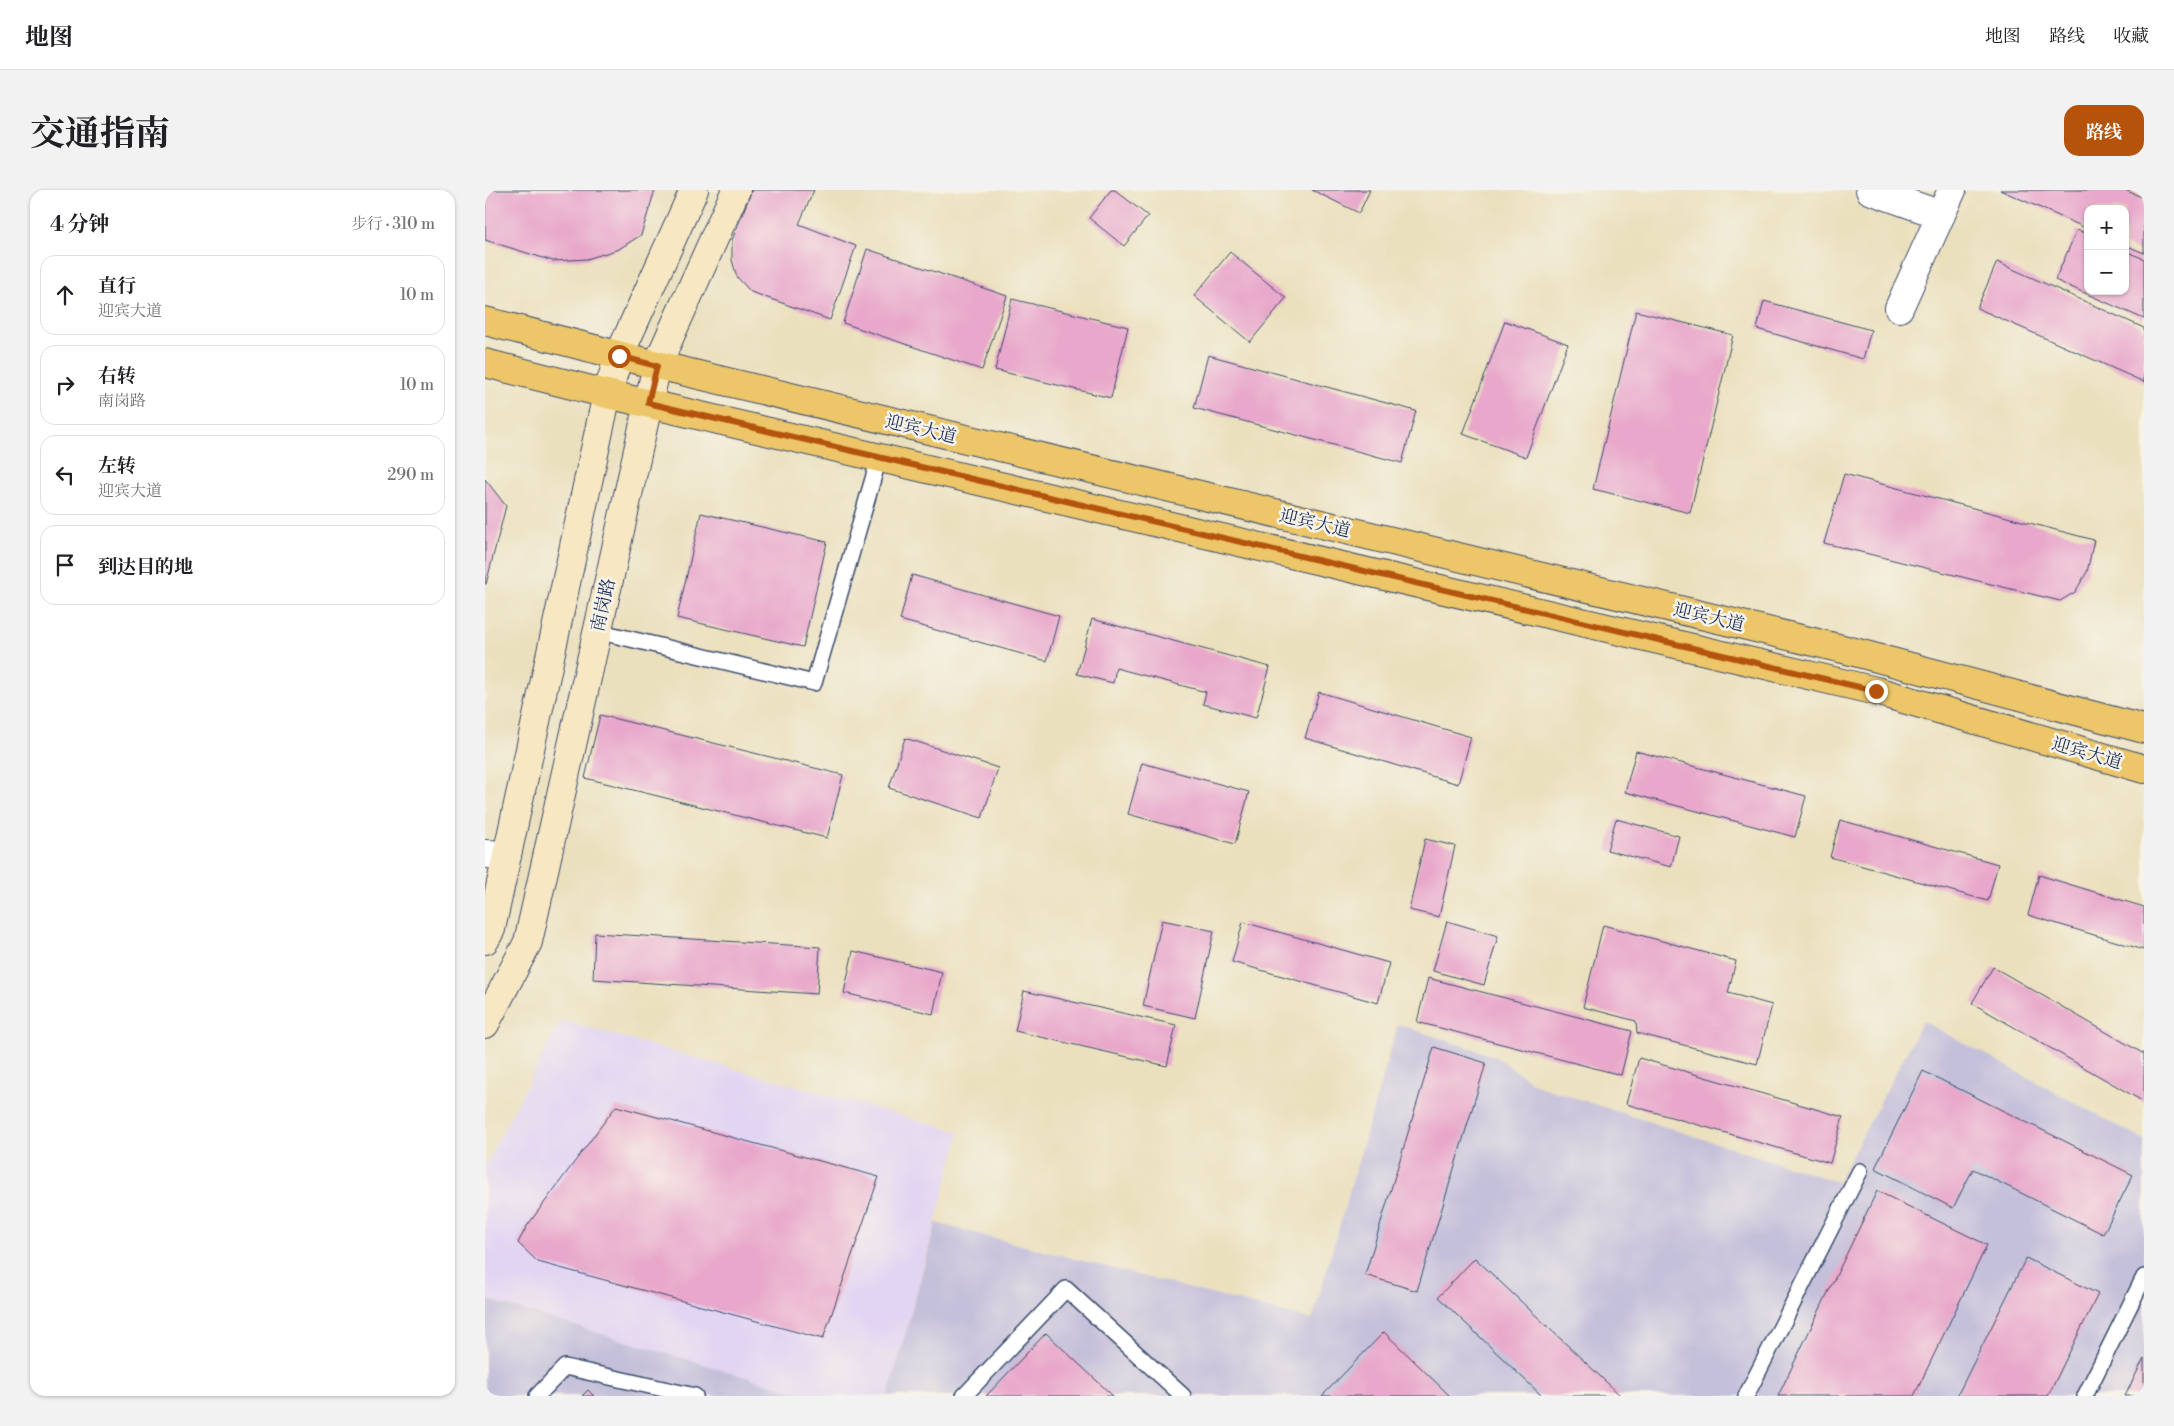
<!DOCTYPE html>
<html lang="zh">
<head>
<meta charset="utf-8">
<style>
  :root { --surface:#fff; --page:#f2f2f2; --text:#202124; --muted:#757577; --line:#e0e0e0; --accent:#b45309 }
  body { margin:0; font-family:"Libre Bodoni","Noto Serif SC",serif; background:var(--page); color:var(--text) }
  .controls { position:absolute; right:15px; top:15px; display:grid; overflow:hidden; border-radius:10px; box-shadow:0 1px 4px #0004 }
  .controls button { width:45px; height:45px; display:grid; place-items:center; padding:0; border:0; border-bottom:1px solid var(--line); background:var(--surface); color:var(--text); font:25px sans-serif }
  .stop { position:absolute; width:15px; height:15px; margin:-11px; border:4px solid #b45309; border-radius:50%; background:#fff }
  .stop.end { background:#b45309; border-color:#fff; box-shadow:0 1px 5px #0008 }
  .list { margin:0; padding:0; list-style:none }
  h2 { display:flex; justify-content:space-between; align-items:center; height:65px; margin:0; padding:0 20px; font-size:21px }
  h2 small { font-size:16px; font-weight:400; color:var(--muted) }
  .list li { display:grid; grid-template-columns:32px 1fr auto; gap:15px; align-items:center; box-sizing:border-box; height:80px; margin:0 10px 10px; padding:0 10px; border:1px solid var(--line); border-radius:15px }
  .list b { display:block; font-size:19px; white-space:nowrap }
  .list p { margin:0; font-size:16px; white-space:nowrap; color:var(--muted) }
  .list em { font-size:16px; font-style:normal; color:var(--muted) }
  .icon { flex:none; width:28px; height:28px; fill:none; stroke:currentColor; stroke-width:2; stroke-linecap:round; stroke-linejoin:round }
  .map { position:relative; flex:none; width:1659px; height:1206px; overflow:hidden; border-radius:15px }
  header { display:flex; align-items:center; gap:30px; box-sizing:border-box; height:70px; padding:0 25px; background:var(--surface); border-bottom:1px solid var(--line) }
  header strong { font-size:24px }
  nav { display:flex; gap:28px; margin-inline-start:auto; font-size:18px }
  .intro { display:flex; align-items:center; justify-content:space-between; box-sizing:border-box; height:120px; padding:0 30px }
  h1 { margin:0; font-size:35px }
  .button { padding:12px 22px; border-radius:15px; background:var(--accent); color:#fff; font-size:18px; font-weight:700 }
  main { display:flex; gap:30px; padding:0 30px }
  aside { flex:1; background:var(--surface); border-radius:15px; box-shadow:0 1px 4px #0004 }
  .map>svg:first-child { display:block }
  .built { fill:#e2d4f3 }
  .industrial { fill:#c5c0da }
  .building { fill:#e8a7cb }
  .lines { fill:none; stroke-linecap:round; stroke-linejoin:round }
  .service-casing { stroke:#3a4a6c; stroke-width:18 }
  .minor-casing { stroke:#3a4a6c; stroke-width:30 }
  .secondary-casing { stroke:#3a4a6c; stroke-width:30 }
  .primary-casing { stroke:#3a4a6c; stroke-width:30 }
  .service { stroke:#fff; stroke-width:15 }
  .minor { stroke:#fff; stroke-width:28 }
  .secondary { stroke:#f7e8c3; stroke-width:28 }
  .primary { stroke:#ecc669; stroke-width:28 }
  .route { stroke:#b45309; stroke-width:6 }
  .labels { text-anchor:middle; stroke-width:5; stroke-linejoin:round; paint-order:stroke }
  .street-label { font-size:18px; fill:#1b2f5e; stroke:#f7f3e8 }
</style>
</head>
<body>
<header>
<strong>地图</strong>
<nav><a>地图</a><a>路线</a><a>收藏</a></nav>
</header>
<div class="intro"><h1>交通指南</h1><a class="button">路线</a></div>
<main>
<aside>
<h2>4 分钟<small>步行 · 310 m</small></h2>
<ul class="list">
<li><svg class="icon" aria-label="ahead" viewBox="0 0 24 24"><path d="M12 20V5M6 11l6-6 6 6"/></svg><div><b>直行</b><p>迎宾大道</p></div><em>10 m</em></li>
<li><svg class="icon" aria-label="right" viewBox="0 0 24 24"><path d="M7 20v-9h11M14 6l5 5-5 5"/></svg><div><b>右转</b><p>南岗路</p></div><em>10 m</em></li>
<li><svg class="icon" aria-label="left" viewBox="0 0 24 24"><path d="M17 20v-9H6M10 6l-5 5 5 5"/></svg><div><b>左转</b><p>迎宾大道</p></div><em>290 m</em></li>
<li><svg class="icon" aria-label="arrive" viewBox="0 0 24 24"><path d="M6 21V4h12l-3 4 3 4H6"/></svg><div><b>到达目的地</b></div></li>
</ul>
</aside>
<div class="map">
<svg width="1659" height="1206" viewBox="0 0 1659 1206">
  <rect width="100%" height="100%" fill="#f7f3e8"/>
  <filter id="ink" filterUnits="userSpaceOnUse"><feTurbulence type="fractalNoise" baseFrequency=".02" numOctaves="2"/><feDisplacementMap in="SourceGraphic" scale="10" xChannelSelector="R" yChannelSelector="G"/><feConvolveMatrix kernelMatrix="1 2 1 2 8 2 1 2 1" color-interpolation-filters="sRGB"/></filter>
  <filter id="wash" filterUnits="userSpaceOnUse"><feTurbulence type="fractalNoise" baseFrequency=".0096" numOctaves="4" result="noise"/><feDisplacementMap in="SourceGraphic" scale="20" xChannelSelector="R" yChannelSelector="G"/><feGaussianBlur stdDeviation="1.12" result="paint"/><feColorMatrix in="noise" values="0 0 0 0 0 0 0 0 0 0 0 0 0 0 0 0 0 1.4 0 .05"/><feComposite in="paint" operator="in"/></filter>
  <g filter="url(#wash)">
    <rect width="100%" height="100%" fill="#ebe0be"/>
    <path class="built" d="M76 830 475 942 403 1206H325L0 1109V976Z"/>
    <path class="industrial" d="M1438 831 1659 950V1206H403L451 1033 827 1130 913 834 1011 867 1053 896 1353 992Z
      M0 1109 325 1206H0Z"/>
    <g id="blocks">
      <path class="building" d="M0 0H170L156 45 134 59 102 69 68 71 0 50Z
        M267 0H329L314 34 371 56 345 130 266 102 252 87 247 70V50Z
        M626 0H630L663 26 639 56 604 28Z
        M827 0H885L874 23Z
        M1515 0H1640L1659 8V63L1640 55V19H1603V39Z
        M1592 40 1603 44V101H1640V61L1659 69V129L1570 90Z
        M382 59 522 106 497 180 358 133Z
        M745 62 801 108 765 152 709 106Z
        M1512 72 1659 138V192L1492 118Z
        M527 109 643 137 626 208 510 180Z
        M1279 111 1386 140 1378 169 1272 139Z
        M1151 121 1248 145 1205 323 1108 299Z
        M1020 131 1083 154 1041 267 978 244Z
        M723 165 931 221 917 273 709 218Z
        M1359 284 1609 350 1602 382 1590 402 1575 411 1339 353Z
        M0 289 21 316 1 394H0Z
        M216 323 342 352 318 457 192 428Z
        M427 385 574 426 562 471 415 430Z
        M607 429 785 477 771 528 718 514 721 502 631 478 628 493 592 484Z
        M834 502 986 547 973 594 820 548Z
        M115 525 358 585 342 648 100 588Z
        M420 548 513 578 497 628 404 598Z
        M1151 561 1321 606 1310 647 1140 602Z
        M657 573 764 602 750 654 643 624Z
        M1131 629 1194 646 1186 677 1122 660Z
        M1355 630 1513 674 1503 711 1345 667Z
        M940 649 970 656 954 727 924 720Z
        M1554 685 1659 717V760L1543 725Z
        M677 730 729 741 710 828 658 816Z
        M962 731 1013 746 999 795 948 781Z
        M758 732 904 773 893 813 747 772Z
        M1118 735 1251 771 1243 803 1287 815 1272 874 1152 843 1151 831 1098 817Z
        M110 743 335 757 332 804 108 789Z
        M368 761 457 782 448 824 359 803Z
        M1508 777 1659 864V912L1487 813Z
        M943 788 1147 841 1136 885 932 832Z
        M539 801 691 835 682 876 530 841Z
        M949 857 1001 873 932 1101 880 1085Z
        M1154 868 1358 927 1345 973 1141 914Z
        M1438 881 1648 985 1618 1044 1488 979 1468 1018 1390 978Z
        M131 916 394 987 338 1149 53 1072 33 1053 42 1036Z
        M1392 1001 1502 1055 1429 1206H1293Z
        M990 1068 1136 1206H1057L953 1107Z
        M1541 1068 1613 1104 1563 1206H1472Z
        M899 1142 965 1206H837Z
        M561 1143 628 1206H501Z
        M1659 1168V1206H1640Z
        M103 1200 109 1206H97Z"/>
    </g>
  </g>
  <g filter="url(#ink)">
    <use href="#blocks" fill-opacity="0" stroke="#3a4a6c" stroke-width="1"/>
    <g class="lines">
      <g class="service-casing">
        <path id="service" d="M112 441 329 493 394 268
          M52 1206 80 1177 210 1206
          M479 1206 581 1099 698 1206
          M1261 1206 1375 981
          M1600 1206 1659 1087"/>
      </g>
      <g class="minor-casing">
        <path id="minor" d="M1385 0 1456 25
          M1414 118 1467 0
          M0 664 22 665"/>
      </g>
      <g class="secondary-casing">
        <path id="secondary" d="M0 750 6 739 122 204 134 166 209 0
          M0 834 43 752 172 175 251 0"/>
      </g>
      <g class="primary-casing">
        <path id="primary" d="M0 131 172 175 1362 460 1659 539
          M0 173 122 204 1391 501 1659 579"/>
      </g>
      <use href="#service" class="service"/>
      <use href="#minor" class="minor"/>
      <use href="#secondary" class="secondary"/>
      <use href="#primary" class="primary"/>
    </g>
  </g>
  <g class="lines" filter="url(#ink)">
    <path class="route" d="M134 166 172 176 163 213 1391 501"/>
  </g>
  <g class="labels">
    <g class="street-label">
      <text transform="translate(436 239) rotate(13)" y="6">迎宾大道</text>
      <text transform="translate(830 333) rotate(13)" y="6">迎宾大道</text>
      <text transform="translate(118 415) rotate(-77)" y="6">南岗路</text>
      <text transform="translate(1224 427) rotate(13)" y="6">迎宾大道</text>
      <text transform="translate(1602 563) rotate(16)" y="6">迎宾大道</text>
    </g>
  </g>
</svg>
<div class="controls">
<button>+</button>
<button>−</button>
</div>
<div class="stop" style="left:134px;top:166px"></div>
<div class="stop end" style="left:1391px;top:501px"></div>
</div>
</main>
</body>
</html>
